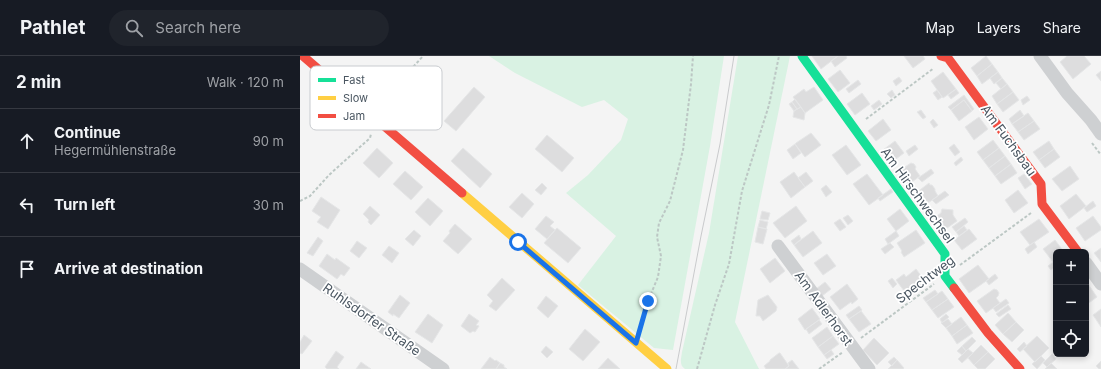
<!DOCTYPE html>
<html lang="en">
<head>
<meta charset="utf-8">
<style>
  :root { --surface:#171b24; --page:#20242c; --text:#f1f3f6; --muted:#9ea1a6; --line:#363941 }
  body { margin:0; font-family:Inter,sans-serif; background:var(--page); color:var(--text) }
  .controls { position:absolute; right:12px; bottom:12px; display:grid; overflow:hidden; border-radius:6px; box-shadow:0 2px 6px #0003 }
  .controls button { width:36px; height:36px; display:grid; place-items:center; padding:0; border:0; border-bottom:1px solid var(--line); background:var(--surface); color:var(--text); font:20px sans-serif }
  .stop { position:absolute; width:12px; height:12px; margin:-9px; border:3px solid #1a73e8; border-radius:50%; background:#fff }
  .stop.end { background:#1a73e8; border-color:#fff; box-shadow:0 1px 4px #0008 }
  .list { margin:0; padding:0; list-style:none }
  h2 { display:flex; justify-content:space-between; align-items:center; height:52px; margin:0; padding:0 16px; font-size:17px }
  h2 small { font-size:13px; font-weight:400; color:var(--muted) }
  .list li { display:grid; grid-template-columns:26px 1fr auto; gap:12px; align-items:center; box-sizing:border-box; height:64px; padding:0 16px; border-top:1px solid var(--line) }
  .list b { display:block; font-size:15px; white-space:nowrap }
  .list p { margin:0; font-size:13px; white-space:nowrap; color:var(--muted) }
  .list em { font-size:13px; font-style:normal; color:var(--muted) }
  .icon { flex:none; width:22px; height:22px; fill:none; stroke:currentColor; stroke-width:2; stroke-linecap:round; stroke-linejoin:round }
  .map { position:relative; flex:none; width:801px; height:313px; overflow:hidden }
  header { display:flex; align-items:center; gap:24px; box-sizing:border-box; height:56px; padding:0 20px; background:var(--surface); border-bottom:1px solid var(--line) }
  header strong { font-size:19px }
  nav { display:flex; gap:22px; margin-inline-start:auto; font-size:14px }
  .search { width:280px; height:36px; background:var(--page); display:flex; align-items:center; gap:10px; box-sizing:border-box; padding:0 14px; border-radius:22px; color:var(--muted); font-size:15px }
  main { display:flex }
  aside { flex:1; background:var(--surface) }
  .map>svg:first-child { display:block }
  .green { fill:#d9f2e3 }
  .building { fill:#ddddde; stroke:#e5e6e7 }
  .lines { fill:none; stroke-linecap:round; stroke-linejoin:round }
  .path { stroke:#bcc7c4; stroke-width:2; stroke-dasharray:3 2; stroke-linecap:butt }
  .street { stroke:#ced0d2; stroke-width:13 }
  .fast { stroke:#16e098; stroke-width:9 }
  .slow { stroke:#ffcf43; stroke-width:9 }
  .jam { stroke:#f24e42; stroke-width:9 }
  .tram { stroke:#c9cacc; stroke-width:1 }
  .route { stroke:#1a73e8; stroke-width:5 }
  .labels { text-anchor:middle; stroke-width:3.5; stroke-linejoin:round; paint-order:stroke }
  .street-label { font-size:13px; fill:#4a5661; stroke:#fff }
  .key { fill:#fff; stroke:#c9ccd0; stroke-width:1 }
  .key-label { font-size:11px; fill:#4a5661 }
</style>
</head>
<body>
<header>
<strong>Pathlet</strong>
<div class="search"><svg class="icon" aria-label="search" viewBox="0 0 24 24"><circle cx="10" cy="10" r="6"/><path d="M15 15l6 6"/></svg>Search here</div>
<nav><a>Map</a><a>Layers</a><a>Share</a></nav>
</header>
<main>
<aside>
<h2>2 min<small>Walk · 120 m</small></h2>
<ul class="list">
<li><svg class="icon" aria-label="ahead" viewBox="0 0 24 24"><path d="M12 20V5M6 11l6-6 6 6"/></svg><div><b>Continue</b><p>Hegermühlenstraße</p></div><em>90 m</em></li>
<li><svg class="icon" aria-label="left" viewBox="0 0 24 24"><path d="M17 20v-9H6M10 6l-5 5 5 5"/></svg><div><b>Turn left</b></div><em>30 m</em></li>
<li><svg class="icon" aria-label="arrive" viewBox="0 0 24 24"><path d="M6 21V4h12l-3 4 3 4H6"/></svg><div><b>Arrive at destination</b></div></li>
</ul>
</aside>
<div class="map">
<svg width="801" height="313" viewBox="0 0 801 313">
  <rect width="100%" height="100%" fill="#f4f4f4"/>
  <path class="green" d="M189 0H424L410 90 373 294 354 292 278 229 316 180 266 137 288 119 321 84 328 63 304 44 282 51 215 17Z
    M438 0H490L435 266 459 313H385C379 309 381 303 382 296L409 177Z"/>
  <path class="building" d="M512 0H538L521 13Z
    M538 0H546L547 2 535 11 531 5Z
    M604 0H623L625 3 613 12Z
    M686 0 692 8 677 20 671 12Z
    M767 0H784L791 8 773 23 760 6Z
    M692 8 698 16 682 28 677 20Z
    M540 14 550 27 538 36 528 23Z
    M801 15V25L796 19Z
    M643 16 656 33 643 42 631 25Z
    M698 16 702 22 694 28 690 22Z
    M599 21 602 25 596 30 593 25Z
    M702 22 707 28 701 33 696 27Z
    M558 24 561 28 549 37 546 33Z
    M707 28 713 36 697 48 692 40Z
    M174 31 185 41 156 75 144 65Z
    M514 31 523 44 505 57 493 41 504 33 506 36Z
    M656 33 659 37 651 43 648 39Z
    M592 34 595 39 591 42 587 38Z
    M637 34 642 41 638 44 633 37Z
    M713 36 719 44 703 56 697 48Z
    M562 37 570 48 555 59 547 48Z
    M664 39 674 53 672 55 664 44 651 54 648 51Z
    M727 40 730 44 723 49 721 44Z
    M495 43 501 51 497 53 492 46Z
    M579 44 582 48 574 54 571 50Z
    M664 44 672 55 659 65 651 54Z
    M492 46 497 53 494 55 489 48Z
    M501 51 505 57 504 64 493 61 494 55Z
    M621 54 626 61 623 63 617 56Z
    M720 54 724 60 712 68 709 63Z
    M728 57 734 65 718 76 712 68Z
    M679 61 688 73 674 84 665 71Z
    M583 63 591 74 576 85 568 75Z
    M633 63 638 69 634 72 630 66Z
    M734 65 740 73 724 84 718 76Z
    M511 77 521 89 505 101 495 88 496 87Z
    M247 79 274 102 262 116 235 93Z
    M693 84 699 92 683 104 677 96Z
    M595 85 604 97 592 106 583 94Z
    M749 85 754 93 739 104 733 96Z
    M495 88 501 97 493 103 487 94Z
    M654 88 660 96 655 100 649 92Z
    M546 89 561 109 547 119 532 99Z
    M615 89 618 93 609 100 606 95Z
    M77 92 93 107 79 122 63 107Z
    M163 92 192 118 180 132 151 105Z
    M699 92 705 100 689 112 683 104Z
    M754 93 760 101 745 112 739 104Z
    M705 100 711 108 695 120 689 112Z
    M661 101 663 104 656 110 654 107Z
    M611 107 614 108 616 111 615 113 620 120 608 129 599 115Z
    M711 108 717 117 701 128 695 120Z
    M770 110 779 123 762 135 752 123Z
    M631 113 634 117 622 126 618 122Z
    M105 115 123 131 111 144 93 128Z
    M494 116 505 131 491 142 480 126Z
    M506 116 513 125 505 131 498 122Z
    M567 118 583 139 569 149 553 128Z
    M724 118 732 128 725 133 718 122Z
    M242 127 247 132 241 139 235 134Z
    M629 127 630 129H632L635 133V135L638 140 625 149 621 143 618 142 616 137Z
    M526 129 532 136 526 141 521 133Z
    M591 133 593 136 580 145 578 142Z
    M718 134 728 147 714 157 705 144Z
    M645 135 649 139 636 148 632 144Z
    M222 137 234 148 222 162 209 151Z
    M776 138 786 150 769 163 760 150Z
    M21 141 40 154 28 173 17 166 21 161 12 155Z
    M128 142 143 155 130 170 115 156Z
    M793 145 796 150 787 156 784 152Z
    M70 150 80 159 71 169 68 166 69 164 63 158Z
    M496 150 507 165 485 182 473 167Z
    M600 153 609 165 596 175 587 163Z
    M642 153 653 154V159L657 165 643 175 634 162 641 157Z
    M462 155 470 157 468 164 460 163Z
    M548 159 553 165 548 169 543 162Z
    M246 160 254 166 250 170 255 174 247 183 235 173Z
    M793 160 801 171V174L785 185 776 172Z
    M665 162 668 166 656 176 652 171Z
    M540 163 546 171 540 175 534 167Z
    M739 163 749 176 730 189 720 176Z
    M460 164 468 166 466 173 458 171Z
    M155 168 172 183 158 198 143 185 150 177 149 175Z
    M664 170 667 174 659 180 656 176Z
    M458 171 467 173 463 188 455 186Z
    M257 172 281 192 268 207 244 187Z
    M669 173 677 183 662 194 654 184Z
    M114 174 121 180 113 190 105 183Z
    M616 174 625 187 604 201 601 196 602 195 597 187Z
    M513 175 522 187 503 201 494 189Z
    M596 175 599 180 588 188 585 183Z
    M499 179 501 183 494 189 491 185Z
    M18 181 23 185 13 200 7 197Z
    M755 184 764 196H756V203L753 206 743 193Z
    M57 185 67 192 59 202 50 195Z
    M734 186 737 191 728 198 725 193Z
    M590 187 594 191 585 198 581 193Z
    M89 190 99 197 92 207 82 199Z
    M801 192V206L794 197Z
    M27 198 35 204 36 202 50 212 44 220 41 218 37 223 19 210Z
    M527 198 536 210 523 219 514 207Z
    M475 202 485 215 470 227 460 213Z
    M756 204V210L751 214 748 210Z
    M678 209 689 223 669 237 659 223Z
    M616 213 625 225 615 233H613L607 239 596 224 604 218 606 221Z
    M695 218 698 222 689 229 686 225Z
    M202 222 215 234 196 255 189 250 193 245 187 239Z
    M592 222 597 228 593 232 588 225Z
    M525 226 531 233 522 240 516 233Z
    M547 228 558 243 552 248 551 246 540 254 530 241Z
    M788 228 797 241 786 249V230Z
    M694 233 697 234 699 237 698 240 696 242 700 247 686 257 677 245Z
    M635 234 638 238 626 246 623 242Z
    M642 235 648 243 632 254 626 246Z
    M100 239 110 247 99 262 93 258V260L88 256Z
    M468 239 477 251 476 255 463 265 460 260H456L458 244Z
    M246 240 258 250 248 262 237 252Z
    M648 243 654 251 638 262 632 254Z
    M706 243 709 247 696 256 693 252Z
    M708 249 711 253 699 261 696 258Z
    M559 250 562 254 549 263 546 259Z
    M512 252 520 263 505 274 498 263Z
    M801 253V271L793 259Z
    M561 255 571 268 559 276 549 263Z
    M708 257 716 266 703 278 695 269Z
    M128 258 143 269 132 287 115 276Z
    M169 258 179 265 176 269 179 270 175 276 173 275 170 277 161 270Z
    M646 258 649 261 642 267 640 263Z
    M661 261 667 269 652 280 646 272Z
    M648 263 652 268 646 272 641 267Z
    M519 264 522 268 509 278 506 273Z
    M716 266 724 274 712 286 703 278Z
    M667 269 673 277 657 288 652 280Z
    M527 271 533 280 518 291 512 282Z
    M285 273 300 286 283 305 269 293Z
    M4 279 12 285 2 298 0 297V286Z
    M533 280 539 288 524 299 518 291Z
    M737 280 749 292 735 306 723 293Z
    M672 281 676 285 666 295 662 290Z
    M574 282 589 297 577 309 563 294Z
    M724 286 727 290 720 296 717 293Z
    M681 289 688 296 674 309 668 302Z
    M246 290 253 296 247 302 241 296Z
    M662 290 666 295 662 299 657 295Z
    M668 293 673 297 662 307 658 303Z
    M531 294 534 298 527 303 524 299Z
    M36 295 44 301 37 311 39 313H27L25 311Z
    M688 296 695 303 685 313H678L674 309Z
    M479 297H480L489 310 485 313H466L464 310 470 305V304Z
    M752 298 756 303 747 311 743 307Z
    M741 300 745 304 737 313 732 308Z
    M190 301 195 305 196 304 200 307 196 313H181Z
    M594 301 597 304 592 310 588 306Z
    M308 302 320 313H298Z
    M492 304 499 313H485L489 310 488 307Z
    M597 304 604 312 603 313H588Z
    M801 305V313H799L796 310Z
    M61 306 71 313H56Z
    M200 307 204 309V311L207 313H196Z
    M751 307 757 313H745Z"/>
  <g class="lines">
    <path class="path" d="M80 48 123 0
      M566 63 634 12
      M792 87 801 99
      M0 145 10 140 29 119 70 82 71 78
      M660 209 731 157
      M341 272 348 245 358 221 361 200 357 181 359 167 370 145 383 94 391 28 393 0
      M561 282 634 228
      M397 313 415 249 429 208 442 135 469 49 479 0
      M519 313 543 296"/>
    <path class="street" d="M740 0 767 37 791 64 801 78
      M478 190 569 313
      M786 207 801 228
      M0 213 143 313"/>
    <path class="fast" d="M502 0 645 198V220L654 232"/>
    <path class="slow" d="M162 137 367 313"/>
    <path class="jam" d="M3 0 162 137
      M641 0 648 2 741 128 742 148 778 196
      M654 232 688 277 720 313"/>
    <path class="tram" d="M376 313 401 180 420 88 434 0"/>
  </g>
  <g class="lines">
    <path class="route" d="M218 186 336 287 348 245"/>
  </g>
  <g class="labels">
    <g class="street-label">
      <text transform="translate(709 84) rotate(54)" y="5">Am Fuchsbau</text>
      <text transform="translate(618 139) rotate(54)" y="5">Am Hirschwechsel</text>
      <text transform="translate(625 223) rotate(-37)" y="5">Spechtweg</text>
      <text transform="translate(524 252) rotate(54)" y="5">Am Adlerhorst</text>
      <text transform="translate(72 263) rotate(35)" y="5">Ruhlsdorfer Straße</text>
    </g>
  </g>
  <rect x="10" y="10" width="132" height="64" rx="6" class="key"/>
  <rect x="18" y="22" width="18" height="4" fill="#16e098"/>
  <rect x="18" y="40" width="18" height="4" fill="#ffcf43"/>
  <rect x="18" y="58" width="18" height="4" fill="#f24e42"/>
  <g class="key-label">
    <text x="43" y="28">Fast</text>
    <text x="43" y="46">Slow</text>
    <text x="43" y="64">Jam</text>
  </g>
</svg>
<div class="controls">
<button>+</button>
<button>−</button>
<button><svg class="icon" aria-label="locate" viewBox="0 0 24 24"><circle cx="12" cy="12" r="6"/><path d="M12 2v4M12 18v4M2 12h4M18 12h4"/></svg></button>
</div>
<div class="stop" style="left:218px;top:186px"></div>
<div class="stop end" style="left:348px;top:245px"></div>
</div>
</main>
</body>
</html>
